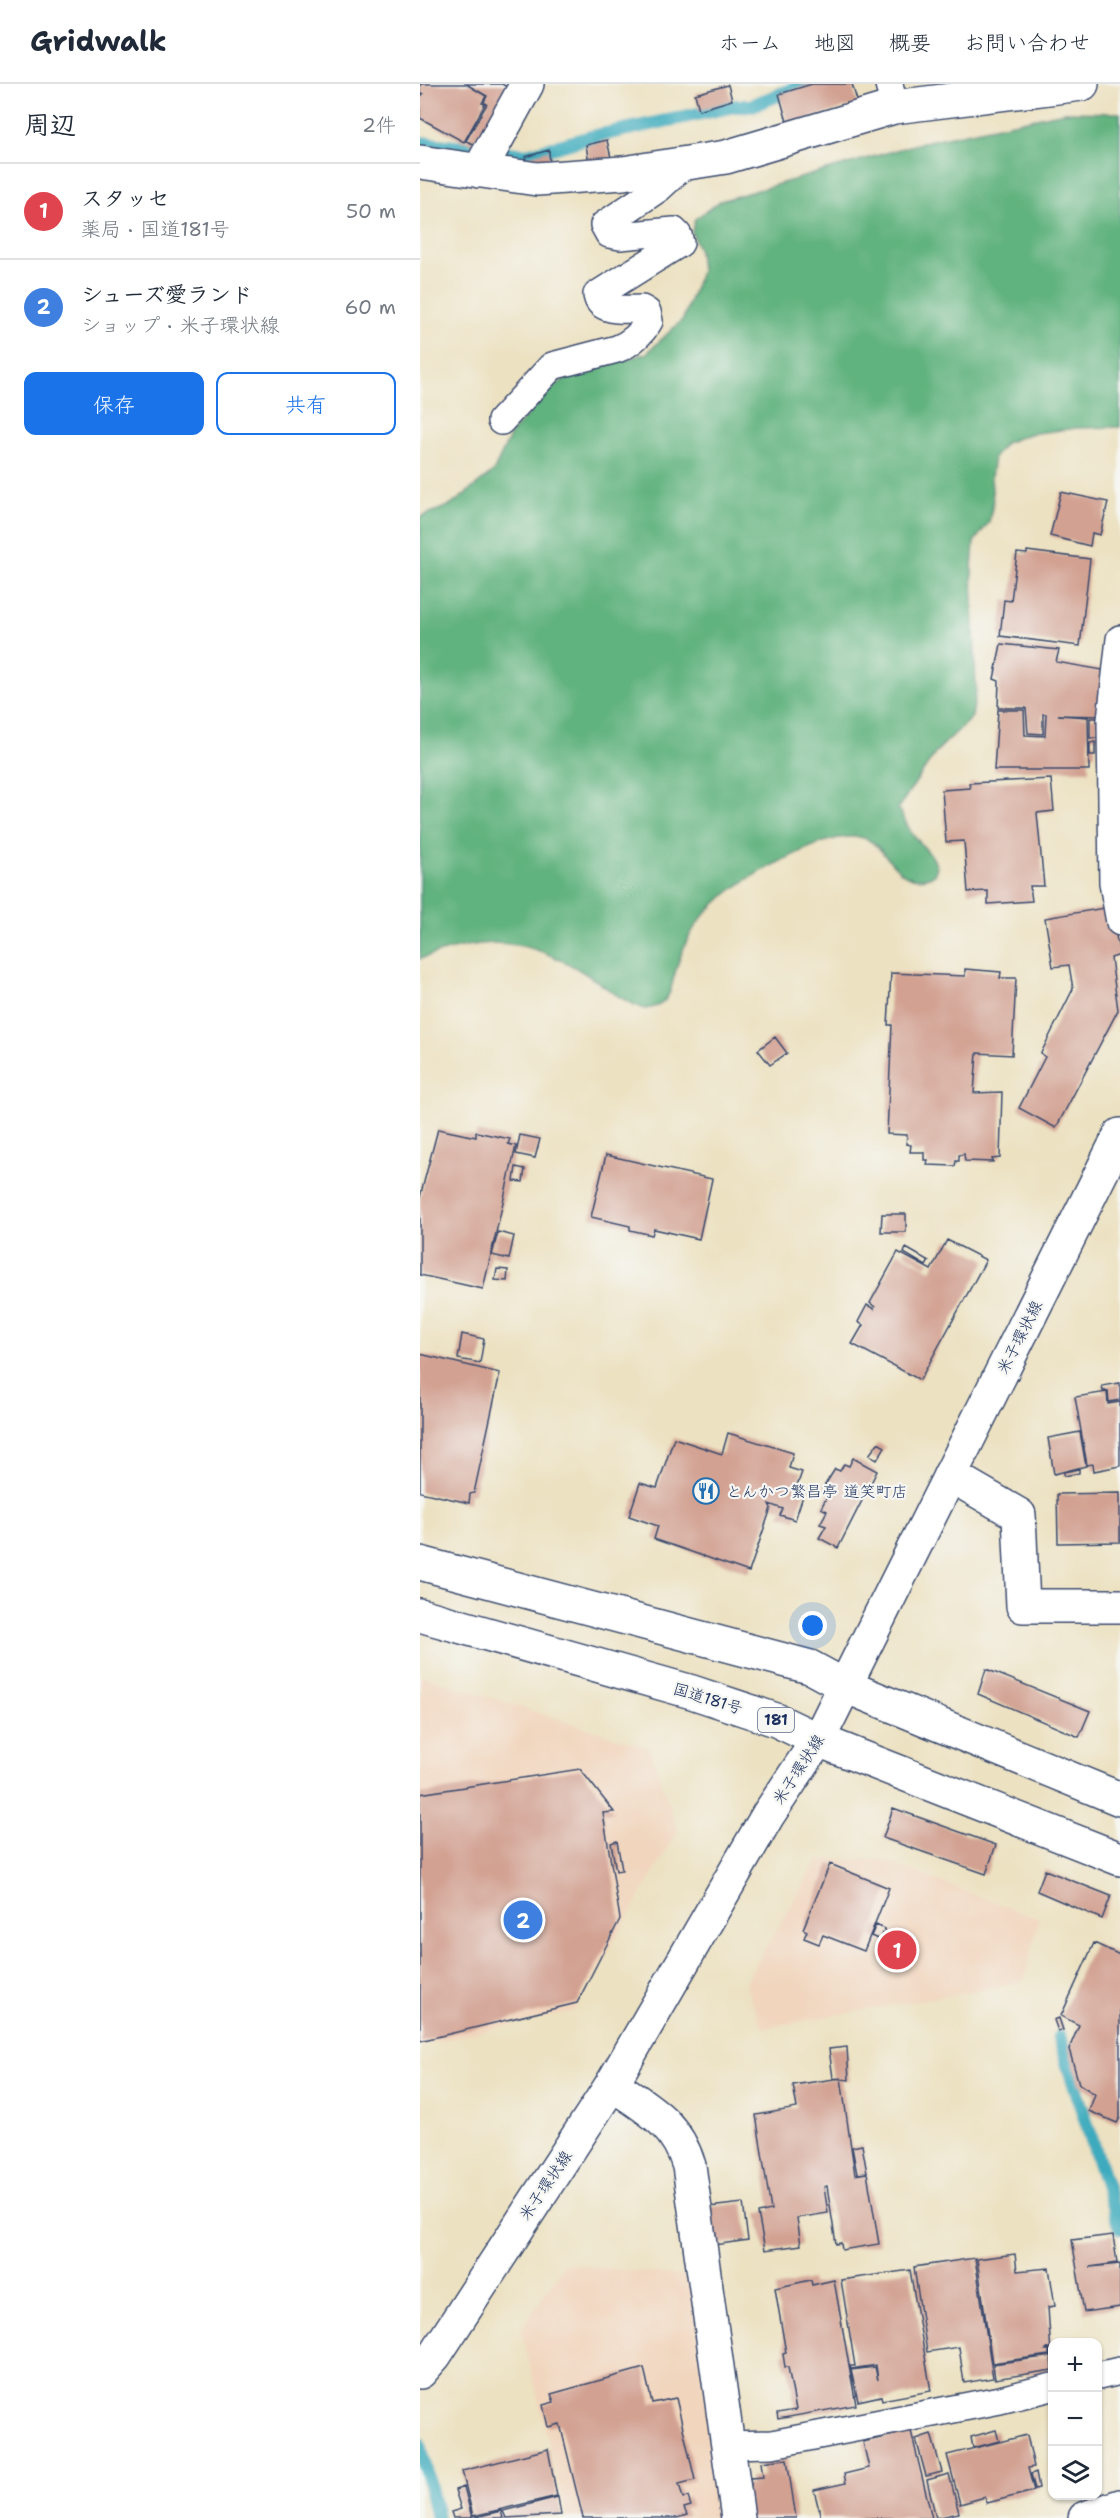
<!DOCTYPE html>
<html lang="ja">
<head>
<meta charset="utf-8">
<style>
  :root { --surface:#fff; --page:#f6f6f7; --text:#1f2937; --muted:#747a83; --line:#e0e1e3; --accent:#1a73e8 }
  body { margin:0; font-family:"Shantell Sans","Klee One",sans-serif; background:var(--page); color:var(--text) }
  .controls { position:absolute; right:18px; bottom:18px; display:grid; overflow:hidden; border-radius:12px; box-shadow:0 2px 4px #0004 }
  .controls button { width:54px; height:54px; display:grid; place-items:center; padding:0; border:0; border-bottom:2px solid var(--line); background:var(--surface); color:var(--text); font:30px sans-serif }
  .you { position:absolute; left:393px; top:1542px; width:21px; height:21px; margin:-15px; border:4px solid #fff; border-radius:50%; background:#1a73e8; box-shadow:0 0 0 9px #1a73e833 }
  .badge { display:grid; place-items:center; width:39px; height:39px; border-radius:50%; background:var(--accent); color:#fff; font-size:20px; font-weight:700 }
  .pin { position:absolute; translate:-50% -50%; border:3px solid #fff; box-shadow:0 2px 6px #0006 }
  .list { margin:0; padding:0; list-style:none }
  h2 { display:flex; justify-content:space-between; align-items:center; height:78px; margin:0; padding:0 24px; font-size:26px }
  h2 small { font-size:20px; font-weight:400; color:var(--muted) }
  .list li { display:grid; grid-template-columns:39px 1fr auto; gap:18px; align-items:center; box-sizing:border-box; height:96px; padding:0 24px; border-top:2px solid var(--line) }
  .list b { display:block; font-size:22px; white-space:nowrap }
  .list p { margin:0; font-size:20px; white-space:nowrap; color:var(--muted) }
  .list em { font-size:20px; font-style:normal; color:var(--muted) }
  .actions { display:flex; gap:12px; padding:18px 24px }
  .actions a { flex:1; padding:14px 0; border:2px solid var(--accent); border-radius:12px; text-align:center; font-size:21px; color:var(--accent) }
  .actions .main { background:var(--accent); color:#fff }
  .icon { flex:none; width:33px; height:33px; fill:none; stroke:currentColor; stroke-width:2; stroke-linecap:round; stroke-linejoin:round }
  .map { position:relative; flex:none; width:700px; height:2434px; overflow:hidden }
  header { display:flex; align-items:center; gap:36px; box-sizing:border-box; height:84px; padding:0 30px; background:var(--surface); border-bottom:2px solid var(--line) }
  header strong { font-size:28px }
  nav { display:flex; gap:33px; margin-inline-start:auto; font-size:21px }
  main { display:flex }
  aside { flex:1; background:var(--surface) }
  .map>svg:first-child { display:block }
  .built { fill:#f1d5bd }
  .forest { fill:#60b27e; stroke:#3e706e; stroke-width:1.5 }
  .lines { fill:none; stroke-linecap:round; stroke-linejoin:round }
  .stream { stroke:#3eabbd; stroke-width:14 }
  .building { fill:#d2a192 }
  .lane-casing { stroke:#3a4a6d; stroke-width:30 }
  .street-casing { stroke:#3a4a6d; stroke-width:36 }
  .secondary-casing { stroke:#3a4a6d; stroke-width:36 }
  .highway-casing { stroke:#3a4a6d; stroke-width:36 }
  .lane { stroke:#fff; stroke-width:27 }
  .street { stroke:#fff; stroke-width:33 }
  .secondary { stroke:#fff; stroke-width:33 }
  .highway { stroke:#fff; stroke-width:33 }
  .labels { text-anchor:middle; stroke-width:4.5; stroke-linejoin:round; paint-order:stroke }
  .shield { fill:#f6f6f2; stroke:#5d6b8a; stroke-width:1.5 }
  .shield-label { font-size:15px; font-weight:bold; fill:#1b2f5e }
  .street-label { font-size:16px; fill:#1b2f5e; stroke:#f6f6f2 }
  .poi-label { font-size:16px; fill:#1b2f5e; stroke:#f6f6f2; text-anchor:start }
</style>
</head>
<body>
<header>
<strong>Gridwalk</strong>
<nav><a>ホーム</a><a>地図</a><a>概要</a><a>お問い合わせ</a></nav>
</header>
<main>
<aside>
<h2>周辺<small>2件</small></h2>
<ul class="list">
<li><span class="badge" style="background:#e0444e">1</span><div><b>スタッセ</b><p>薬局 · 国道181号</p></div><em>50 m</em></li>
<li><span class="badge" style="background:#3f7fe0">2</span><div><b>シューズ愛ランド</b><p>ショップ · 米子環状線</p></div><em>60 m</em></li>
</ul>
<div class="actions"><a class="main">保存</a><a>共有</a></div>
</aside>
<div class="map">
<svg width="700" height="2434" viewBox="0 0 700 2434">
  <rect width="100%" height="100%" fill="#f6f6f2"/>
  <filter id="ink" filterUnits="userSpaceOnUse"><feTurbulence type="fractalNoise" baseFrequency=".0167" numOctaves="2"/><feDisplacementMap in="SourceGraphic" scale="12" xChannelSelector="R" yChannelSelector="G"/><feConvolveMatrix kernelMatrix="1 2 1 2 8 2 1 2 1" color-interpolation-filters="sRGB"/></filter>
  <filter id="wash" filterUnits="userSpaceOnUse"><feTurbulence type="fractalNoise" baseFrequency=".008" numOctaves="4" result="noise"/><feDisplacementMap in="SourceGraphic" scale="24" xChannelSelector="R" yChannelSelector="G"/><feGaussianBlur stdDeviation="1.35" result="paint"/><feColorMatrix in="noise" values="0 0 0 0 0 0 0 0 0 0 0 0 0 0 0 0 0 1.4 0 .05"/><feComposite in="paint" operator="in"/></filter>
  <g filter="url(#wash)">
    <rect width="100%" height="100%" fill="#ece1c1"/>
    <path class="built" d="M0 1591 229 1664 258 1746 154 1927 0 1961Z
      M460 1775 619 1835 603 1898 342 1944 325 1899 398 1776Z
      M145 2180 271 2193 305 2434H147L101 2245Z"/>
    <path class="forest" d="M644 28 700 29V343L657 344 609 350 585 359 574 373 571 393 573 419 569 438 554 458 552 485 556 606 552 633 517 667 478 724 491 748 513 774 517 783 514 791C474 809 468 756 439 753 413 750 383 766 361 777 336 789 308 806 289 826 273 841 262 865 256 886 252 897 252 911 242 919 238 923 231 924 225 925 201 917 187 903 166 890 107 853 65 851 0 875V433L31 421 73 388 92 348 129 307 146 294 227 269 263 235 281 187 279 167 272 148 275 135 300 117 504 58Z"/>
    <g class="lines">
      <path class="stream" d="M0 59 107 71 171 53 315 22H330L387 0
        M639 1953 700 2144
        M0 2360 17 2434"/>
    </g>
    <g id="blocks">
      <path class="building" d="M0 0H82L90 5 54 60 46 57 67 20 64 18 67 12 46 0 66 12 62 19 65 20 44 58 0 34V13L3 10 0 9Z
        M392 0H432L438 20 368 41 359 10Z
        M308 1 312 16 279 26 275 10Z
        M187 56 191 74 169 80 166 61Z
        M129 66 130 82 108 81 105 73Z
        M641 408 688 418 680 451 672 449 670 462 630 452Z
        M607 467 670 475 660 562 580 552 584 516 591 517 597 469 607 470Z
        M581 560 639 566 636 578 689 587 683 632 638 631 668 633 669 686H574L578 626H604L605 651 625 652 626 630H623V650L608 649 606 624H578L579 597 574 595Z
        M670 634H678V654H670Z
        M675 658V671H670V659Z
        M631 695 634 727 617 729 624 802H610L612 817 568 820V807L548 808 544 757 526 758 522 706 550 704 549 699Z
        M690 823 700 871 691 874 698 926 636 1044 599 1024 625 973 621 969 653 905 649 881 633 883 625 834Z
        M545 885 581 888 580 894H596L592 971 557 969 554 1009 582 1008 580 1074 572 1075 573 1078 545 1077 544 1070 539 1071V1077H536L535 1082 507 1081 508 1076H504V1068H490L491 1061 486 1060 487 1051 467 1050 472 941H468L471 889 545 892Z
        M355 953 367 969 350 981 338 966Z
        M18 1045 56 1053V1048L90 1055 88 1060 96 1062 63 1205 0 1191V1113Z
        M100 1051 120 1055 115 1074 96 1070Z
        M186 1071 292 1095 279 1155 234 1145 232 1151 210 1146V1142L171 1133Z
        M96 1083 105 1085 103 1098 94 1097Z
        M462 1130H486V1148H461Z
        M78 1148 94 1152 89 1175 72 1171Z
        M527 1156 566 1176 500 1296 432 1260 443 1241 438 1238 447 1221 454 1225 455 1223 450 1219 478 1168 511 1186Z
        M486 1164 509 1177 506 1182 484 1169Z
        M77 1185 88 1186 87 1197 75 1196Z
        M42 1250 64 1255 60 1279 38 1275Z
        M0 1270 80 1289 54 1409 50 1410 49 1419 0 1408Z
        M700 1299V1316L689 1318 688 1307H683L682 1302Z
        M687 1308 688 1320 700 1318V1382L674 1387 673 1380 667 1381 655 1313Z
        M660 1348 666 1382 634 1390 628 1354Z
        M308 1349 373 1369 369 1384 382 1388 377 1402 385 1406 375 1436 360 1431 363 1425 349 1420 351 1424 329 1488 234 1455 238 1442 209 1432 220 1399 237 1404 254 1354 302 1370Z
        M458 1359 465 1363 457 1376 449 1371Z
        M433 1374 457 1387 418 1464 399 1454 406 1442 400 1440 407 1427 401 1424 410 1407 403 1404 415 1385 420 1387 424 1380 429 1382Z
        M659 1385V1389L644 1392V1388Z
        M700 1409V1458L638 1459 637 1410Z
        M566 1585 670 1627 659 1653 558 1610Z
        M160 1685 194 1728 183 1729 200 1835 157 1919 0 1957V1710Z
        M473 1724 576 1761 566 1790 463 1754Z
        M197 1757 202 1786 196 1787 191 1759Z
        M410 1780 469 1804 444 1867 403 1851 399 1860 384 1854 387 1847 383 1845Z
        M625 1786 691 1812 682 1835 617 1807Z
        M456 1841 465 1845 460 1856 451 1852Z
        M674 1859 700 1871V2034L697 2039 669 2027 675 2010 659 2000 649 1965 659 1941 641 1932Z
        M639 1934 643 1946 638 1947 634 1936Z
        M427 1963 429 1996 413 1994 409 1965Z
        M421 1994 435 2091 447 2089 459 2160 422 2166 421 2159 416 2160 407 2102 404 2103 408 2129 377 2134 381 2161 345 2166 338 2129 351 2126 336 2031 377 2024 373 2001Z
        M442 2061 447 2089 437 2090 432 2063Z
        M323 2119 328 2156 294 2161 289 2123Z
        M693 2151 697 2179 670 2183 700 2180V2223L664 2228 652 2156Z
        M595 2170 597 2187 629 2184 635 2222 628 2223 632 2286 575 2295 573 2280 631 2272 629 2264 626 2266H629V2271L572 2279 557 2175Z
        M555 2174 573 2294 544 2299 539 2263 507 2268 494 2183Z
        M490 2186 511 2307 462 2316 461 2312 438 2317 431 2286 455 2283 458 2296 456 2281 431 2285 430 2282H435L421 2196Z
        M391 2196 392 2201 414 2196 436 2321 358 2335 357 2329 376 2326 368 2283H365L363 2270 366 2269 355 2204Z
        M224 2284 232 2319 256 2314 275 2396 259 2400 263 2414 268 2413 271 2422 264 2424 267 2431 257 2434H163L140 2340 128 2343 123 2321 134 2318 131 2310Z
        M576 2346 579 2357 553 2364 551 2353Z
        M491 2347 512 2434H401L394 2406 426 2399 424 2390 449 2384 443 2358Z
        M511 2350 522 2388 506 2392 496 2355Z
        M607 2351 614 2383 608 2384 614 2407 567 2419 565 2413 540 2420 527 2371Z
        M128 2365 137 2412 53 2432 42 2387Z
        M367 2375 376 2434H329L324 2401H331L330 2394 343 2393 341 2378Z
        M616 2388 619 2404 615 2405 611 2390Z
        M529 2390 539 2429 516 2434 507 2396Z
        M44 2403 52 2434H33L31 2428 41 2425 35 2406Z
        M138 2413 141 2431 86 2434 83 2427Z
        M81 2427 83 2434H56V2433Z"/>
    </g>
  </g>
  <g filter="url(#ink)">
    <use href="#blocks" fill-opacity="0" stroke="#3a4a6d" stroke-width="1.5"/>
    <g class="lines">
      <g class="lane-casing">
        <path id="lane" d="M469 0 474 23
          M81 337 132 282 197 265C210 260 222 249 229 237L227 228 222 225C207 225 180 229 177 211L260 159 258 151 254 147 200 152 189 150 184 141 239 104 264 81
          M700 555 691 636 693 799 700 838
          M678 2292 700 2287
          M308 2361 352 2360 580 2316 632 2303"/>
      </g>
      <g class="street-casing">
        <path id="street" d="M0 78 117 95 203 89 306 73 474 23 662 0
          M59 87 107 0
          M530 1391 599 1431 603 1522H700
          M192 2000C228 2025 256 2038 269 2082L318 2434
          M665 2434 700 2422"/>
      </g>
      <g class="secondary-casing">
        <path id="secondary" d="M0 2288 15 2271 192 2000 348 1731 398 1656 700 1051"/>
      </g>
      <g class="highway-casing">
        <path id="highway" d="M0 1479 390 1583 425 1602 700 1715
          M0 1531 272 1608 356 1636 398 1656 700 1775"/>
      </g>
      <use href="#lane" class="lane"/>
      <use href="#street" class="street"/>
      <use href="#secondary" class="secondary"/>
      <use href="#highway" class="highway"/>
    </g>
  </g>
  <defs>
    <g id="restaurant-ring" transform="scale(1.35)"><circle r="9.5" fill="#f6f6f2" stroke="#1f6fb2" stroke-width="1.5"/><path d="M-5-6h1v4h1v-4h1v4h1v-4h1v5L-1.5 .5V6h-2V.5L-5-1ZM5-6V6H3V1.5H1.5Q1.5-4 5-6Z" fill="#1f6fb2"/></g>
  </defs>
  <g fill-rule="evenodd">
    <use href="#restaurant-ring" x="286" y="1407"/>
  </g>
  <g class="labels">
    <rect class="shield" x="338" y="1624" width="36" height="24" rx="4.5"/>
    <g class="shield-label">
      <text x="356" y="1641">181</text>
    </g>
    <g class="street-label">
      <text transform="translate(599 1253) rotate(-63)" y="6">米子環状線</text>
      <text transform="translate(288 1614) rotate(17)" y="6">国道181号</text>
      <text transform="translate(378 1685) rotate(-57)" y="6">米子環状線</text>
      <text transform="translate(125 2101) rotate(-56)" y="6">米子環状線</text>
    </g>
    <g class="poi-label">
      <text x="306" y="1413">とんかつ繁昌亭 道笑町店</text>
    </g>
  </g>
</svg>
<div class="controls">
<button>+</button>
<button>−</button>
<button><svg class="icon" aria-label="layers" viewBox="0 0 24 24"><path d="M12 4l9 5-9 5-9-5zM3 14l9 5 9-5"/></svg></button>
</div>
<div class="you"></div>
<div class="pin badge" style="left:477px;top:1866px;background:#e0444e">1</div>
<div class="pin badge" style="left:103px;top:1836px;background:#3f7fe0">2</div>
</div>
</main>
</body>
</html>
